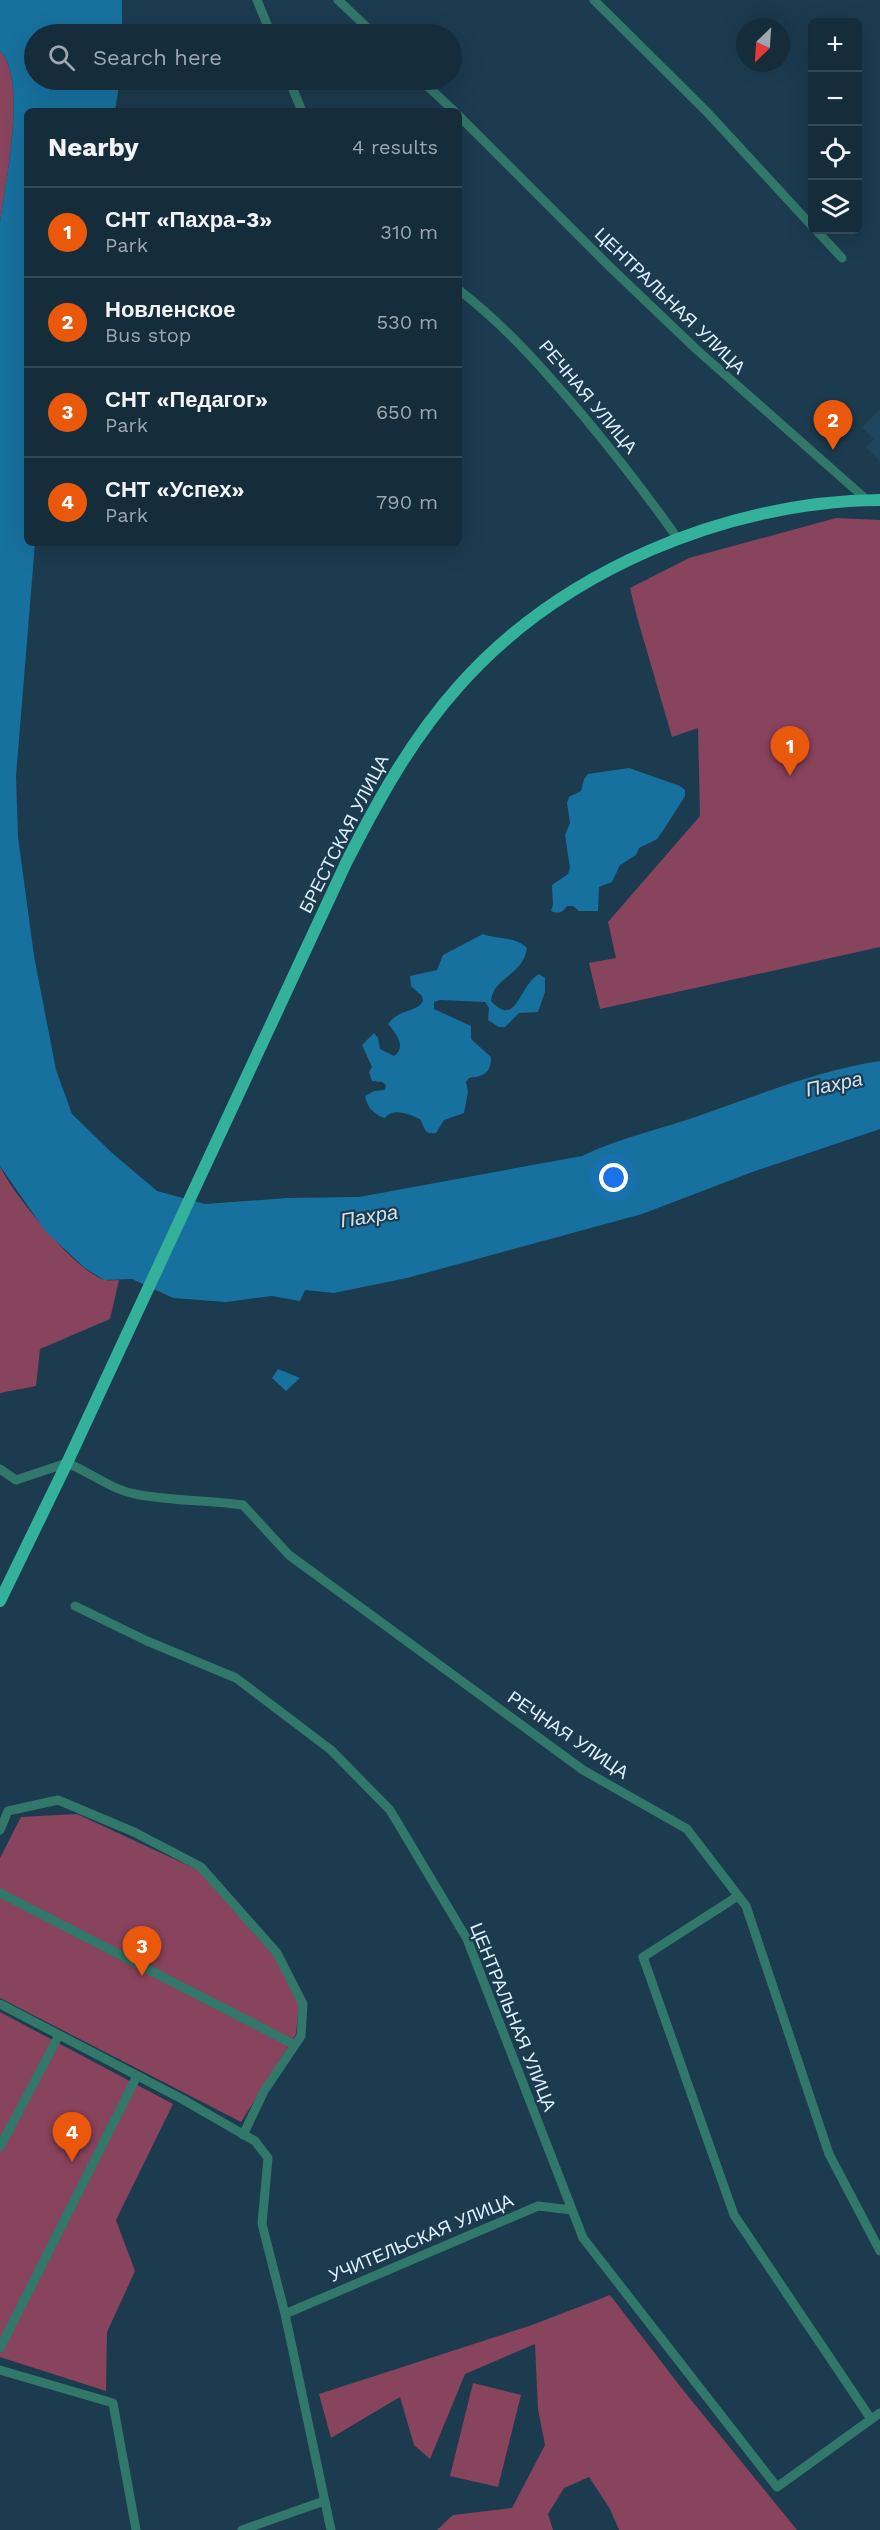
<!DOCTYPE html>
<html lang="en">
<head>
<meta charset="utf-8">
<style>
  :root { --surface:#152c3b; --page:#223846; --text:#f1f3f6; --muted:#9da7af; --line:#344855; --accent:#ea580c }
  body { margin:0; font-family:"Work Sans",sans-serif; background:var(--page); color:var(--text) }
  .controls { position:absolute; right:18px; top:18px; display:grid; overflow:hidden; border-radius:9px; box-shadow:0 6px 24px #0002 }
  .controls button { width:54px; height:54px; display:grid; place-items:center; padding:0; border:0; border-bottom:2px solid var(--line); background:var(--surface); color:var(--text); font:30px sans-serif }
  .compass { position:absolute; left:736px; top:18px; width:54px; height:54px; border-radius:50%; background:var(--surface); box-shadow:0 6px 24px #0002; rotate:205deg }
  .you { position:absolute; left:614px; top:1178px; width:21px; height:21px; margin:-15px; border:4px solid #fff; border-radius:50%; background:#1a73e8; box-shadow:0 0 0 9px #1a73e833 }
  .badge { display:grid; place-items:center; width:39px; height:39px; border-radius:50%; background:var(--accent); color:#fff; font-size:20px; font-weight:700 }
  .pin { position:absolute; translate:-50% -50px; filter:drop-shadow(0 2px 3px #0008) }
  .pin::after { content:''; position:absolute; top:32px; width:21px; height:18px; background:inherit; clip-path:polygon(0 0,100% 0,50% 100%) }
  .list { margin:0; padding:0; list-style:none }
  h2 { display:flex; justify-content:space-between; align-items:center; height:78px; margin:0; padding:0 24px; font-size:26px }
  h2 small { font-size:20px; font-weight:400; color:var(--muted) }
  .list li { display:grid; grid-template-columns:39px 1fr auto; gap:18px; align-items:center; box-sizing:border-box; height:90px; padding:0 24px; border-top:2px solid var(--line) }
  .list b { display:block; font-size:22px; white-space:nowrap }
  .list p { margin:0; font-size:20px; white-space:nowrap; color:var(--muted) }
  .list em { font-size:20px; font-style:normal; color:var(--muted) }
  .icon { flex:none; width:33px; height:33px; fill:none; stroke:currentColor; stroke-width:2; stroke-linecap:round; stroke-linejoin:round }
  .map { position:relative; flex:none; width:880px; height:2530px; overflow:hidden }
  .search { position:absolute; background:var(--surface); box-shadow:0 6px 24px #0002; left:24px; top:24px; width:438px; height:66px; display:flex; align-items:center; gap:15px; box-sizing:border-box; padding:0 21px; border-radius:33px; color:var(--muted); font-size:22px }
  .panel { position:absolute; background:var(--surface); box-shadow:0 6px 24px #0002; left:24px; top:108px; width:438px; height:438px; border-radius:9px }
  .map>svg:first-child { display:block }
  .built { fill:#1e455d }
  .green { fill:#88435d }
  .water { fill:#17719e }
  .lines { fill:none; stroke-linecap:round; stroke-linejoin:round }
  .minor { stroke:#31786a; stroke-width:9 }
  .major { stroke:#33b19a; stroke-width:12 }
  .labels { text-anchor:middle; stroke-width:4.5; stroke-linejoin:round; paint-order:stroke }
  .street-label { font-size:18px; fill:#dff1fd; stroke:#1c3b4f }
  .water-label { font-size:20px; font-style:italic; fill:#d1e4f1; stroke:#1c3b4f }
</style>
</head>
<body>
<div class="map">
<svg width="880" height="2530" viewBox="0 0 880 2530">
  <rect width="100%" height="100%" fill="#1c3b4f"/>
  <path class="built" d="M880 409V461L866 447 874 439 862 427Z"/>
  <path class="green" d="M0 51C28 78 5 185 0 223Z
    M836 518 880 520V947L600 1009 589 963 616 958 608 922 700 816 698 728 672 737 637 617 630 588 689 558Z
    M0 1166C11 1192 77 1273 105 1280 109 1281 115 1280 119 1280L110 1319 40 1349 36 1386 0 1393Z
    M77 1814 200 1871 273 1953 299 2003 296 2034 241 2122 0 1998V1858L21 1817Z
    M0 2012 173 2104 116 2220 135 2271 107 2332 106 2391 0 2357Z
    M610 2295 683 2390 797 2530H619L610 2509 589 2477 564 2488 548 2514 553 2530H437L453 2515 512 2508 545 2445 538 2409 535 2344 465 2374 430 2459 414 2445 400 2397 331 2438 319 2394 532 2325Z
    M473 2383 521 2395 498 2487 450 2476Z"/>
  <path class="water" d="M0 0H122V34H34V80H120L115 111H27V543H35L16 776 18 837 34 956 56 1070 72 1114 111 1152 157 1191 205 1204 287 1198 359 1197 582 1156C621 1137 663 1129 704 1114 762 1094 819 1070 880 1061V1129L755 1171 642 1214 407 1278 334 1293 305 1290 300 1301 272 1296 226 1302 173 1298 132 1279 104 1280 85 1268 46 1232 0 1166V223C5 184 28 78 0 51Z
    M629 768 680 786 685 790V796L664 829 657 839 639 848 636 855 620 865 612 882 599 887 598 911H579L573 906H567C562 913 559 914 551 911L553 905 552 885 568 874 570 868 565 835 570 823 567 803 569 797 581 791 584 779 588 774Z
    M483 934C498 940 515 936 527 948 523 976 493 977 491 1001 517 1029 518 986 539 974L545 978V992L538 1012 519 1013 505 1027H499L488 1020 489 1008 485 1002 440 1000 434 1002V1009L471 1026V1039L491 1057C491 1073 484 1076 469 1078L466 1082 468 1092 464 1113 444 1120 436 1133C423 1135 425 1127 420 1119 409 1114 393 1107 385 1118 374 1115 367 1107 365 1096L374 1091 385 1090 386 1085 382 1082 372 1081 369 1072 372 1067 362 1045 374 1033 378 1038 380 1049 394 1056C407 1047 396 1033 388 1024 400 1008 416 1013 423 1001L422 996 411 986 410 976 437 970 443 955Z
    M278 1369 300 1378 286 1391 272 1378Z"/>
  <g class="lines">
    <path class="minor" d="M257 0 271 34
      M338 0 374 34
      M594 0 707 112 812 226
      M289 80 302 111
      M421 80 454 111
      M459 116 608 265 696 349 867 500
      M816 230 842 258
      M459 290C507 327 546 372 585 418 618 458 648 496 678 539
      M0 1469 16 1480 67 1463C90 1472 110 1489 135 1494 170 1501 207 1500 243 1505L289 1555 583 1770 687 1829 746 1906 829 2154 880 2251
      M75 1606 147 1641 236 1678 331 1750 390 1810 467 1939 583 2238 777 2487 880 2413
      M0 1830 8 1811 58 1800 134 1832 201 1867 277 1953 303 2004 301 2036 264 2091 243 2135
      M0 1893 295 2045
      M738 1896 643 1957 734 2215 871 2419
      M0 2004 182 2099 255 2141 268 2158 262 2224 285 2314 331 2530
      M0 2147 59 2035
      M285 2314 538 2206 572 2210
      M0 2348 137 2076
      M0 2370 113 2403 136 2530
      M242 2530 324 2501"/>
    <path class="major" d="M0 1601 67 1463 346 863C378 800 411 740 458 687 560 571 727 501 880 500"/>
  </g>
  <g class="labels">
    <g class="street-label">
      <text transform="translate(670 301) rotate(44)" y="6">ЦЕНТРАЛЬНАЯ УЛИЦА</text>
      <text transform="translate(588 397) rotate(50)" y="6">РЕЧНАЯ УЛИЦА</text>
      <text transform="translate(344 834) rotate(-63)" y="6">БРЕСТСКАЯ УЛИЦА</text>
      <text transform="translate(568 1735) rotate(34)" y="6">РЕЧНАЯ УЛИЦА</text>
      <text transform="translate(513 2017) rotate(68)" y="6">ЦЕНТРАЛЬНАЯ УЛИЦА</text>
      <text transform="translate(421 2238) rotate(-23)" y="6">УЧИТЕЛЬСКАЯ УЛИЦА</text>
    </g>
    <g class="water-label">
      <text transform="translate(834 1084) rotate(-12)" y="7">Пахра</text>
      <text transform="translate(369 1216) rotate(-9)" y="7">Пахра</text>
    </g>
  </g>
</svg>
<div class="controls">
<button>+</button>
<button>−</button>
<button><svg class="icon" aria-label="locate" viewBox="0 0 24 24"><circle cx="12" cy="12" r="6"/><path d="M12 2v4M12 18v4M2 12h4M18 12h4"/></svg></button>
<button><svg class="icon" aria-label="layers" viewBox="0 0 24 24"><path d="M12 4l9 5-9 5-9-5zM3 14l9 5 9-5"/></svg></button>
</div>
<svg class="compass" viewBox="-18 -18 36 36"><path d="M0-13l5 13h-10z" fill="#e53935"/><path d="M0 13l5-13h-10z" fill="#9da7af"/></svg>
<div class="you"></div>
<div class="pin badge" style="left:790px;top:776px">1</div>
<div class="pin badge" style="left:833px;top:450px">2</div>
<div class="pin badge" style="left:142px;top:1976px">3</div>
<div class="pin badge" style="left:72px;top:2162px">4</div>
<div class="search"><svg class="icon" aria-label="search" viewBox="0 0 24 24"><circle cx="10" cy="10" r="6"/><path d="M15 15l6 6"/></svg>Search here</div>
<section class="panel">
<h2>Nearby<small>4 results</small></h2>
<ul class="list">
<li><span class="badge">1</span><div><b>СНТ «Пахра-3»</b><p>Park</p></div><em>310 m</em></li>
<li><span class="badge">2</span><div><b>Новленское</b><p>Bus stop</p></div><em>530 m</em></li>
<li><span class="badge">3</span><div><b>СНТ «Педагог»</b><p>Park</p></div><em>650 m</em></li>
<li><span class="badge">4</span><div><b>СНТ «Успех»</b><p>Park</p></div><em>790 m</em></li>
</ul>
</section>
</div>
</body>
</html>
